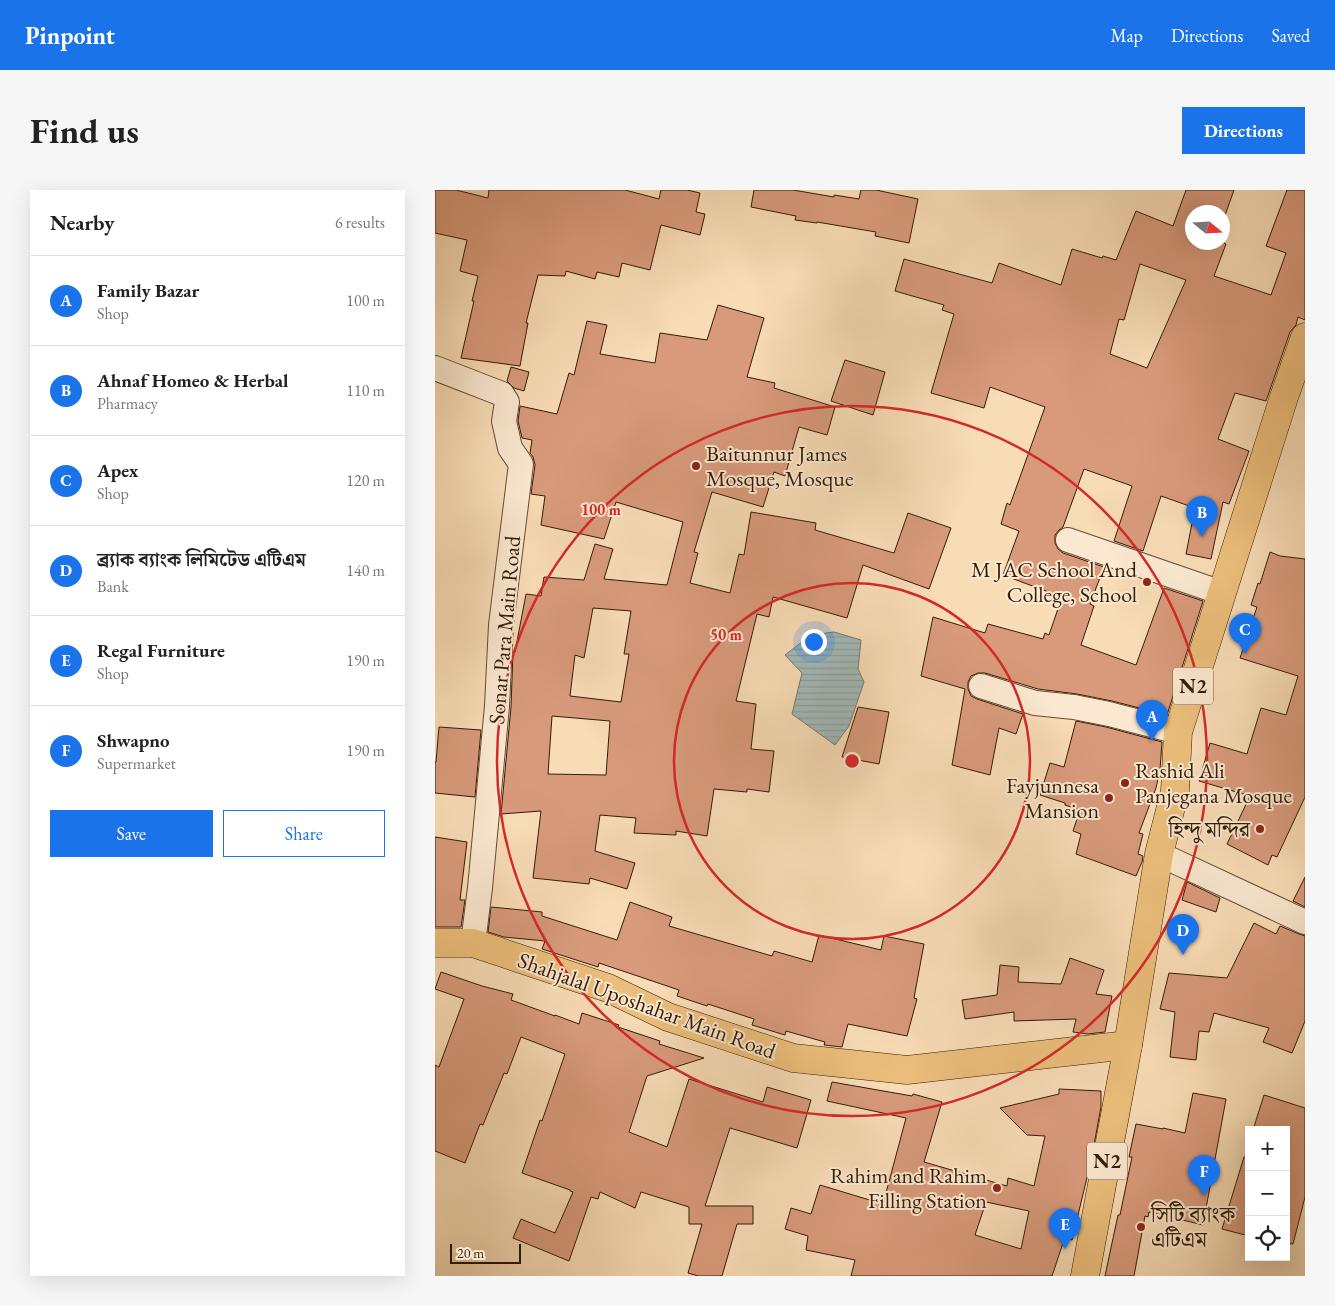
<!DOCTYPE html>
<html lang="en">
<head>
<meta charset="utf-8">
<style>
  :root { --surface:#fff; --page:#f6f6f6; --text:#222; --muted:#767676; --line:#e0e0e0; --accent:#1a73e8 }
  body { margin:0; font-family:"EB Garamond","Noto Serif Bengali",serif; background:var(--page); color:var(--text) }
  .controls { position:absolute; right:15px; bottom:15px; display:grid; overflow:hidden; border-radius:0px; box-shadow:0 5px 20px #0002 }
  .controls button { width:45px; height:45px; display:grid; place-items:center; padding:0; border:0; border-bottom:1px solid var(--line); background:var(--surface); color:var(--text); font:25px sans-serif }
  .compass { position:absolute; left:750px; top:15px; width:45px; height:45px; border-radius:50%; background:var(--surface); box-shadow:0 5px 20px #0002; rotate:108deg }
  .scale { position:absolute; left:15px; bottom:12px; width:71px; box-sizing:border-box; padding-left:5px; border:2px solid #351b05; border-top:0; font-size:14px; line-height:18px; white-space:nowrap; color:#351b05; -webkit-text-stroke:4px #fae8d0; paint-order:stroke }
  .you { position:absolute; left:378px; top:451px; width:18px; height:18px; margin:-12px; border:4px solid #fff; border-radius:50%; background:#1a73e8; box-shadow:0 0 0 8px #1a73e833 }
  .badge { display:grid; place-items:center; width:32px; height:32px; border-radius:50%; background:var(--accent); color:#fff; font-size:16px; font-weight:700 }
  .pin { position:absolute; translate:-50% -41px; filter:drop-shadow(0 1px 2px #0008) }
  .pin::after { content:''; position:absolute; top:26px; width:18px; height:15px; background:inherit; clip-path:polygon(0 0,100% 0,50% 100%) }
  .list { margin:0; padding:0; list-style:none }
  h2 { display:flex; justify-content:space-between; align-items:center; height:65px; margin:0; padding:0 20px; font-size:21px }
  h2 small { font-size:16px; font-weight:400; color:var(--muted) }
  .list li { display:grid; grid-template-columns:32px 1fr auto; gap:15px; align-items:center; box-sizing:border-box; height:90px; padding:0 20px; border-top:1px solid var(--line) }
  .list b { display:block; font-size:19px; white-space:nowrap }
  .list p { margin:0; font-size:16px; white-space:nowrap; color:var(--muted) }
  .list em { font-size:16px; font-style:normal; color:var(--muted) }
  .actions { display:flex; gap:10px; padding:15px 20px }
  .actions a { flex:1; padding:11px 0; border:1px solid var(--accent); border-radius:0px; text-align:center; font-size:18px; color:var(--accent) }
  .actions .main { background:var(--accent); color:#fff }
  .icon { flex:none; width:28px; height:28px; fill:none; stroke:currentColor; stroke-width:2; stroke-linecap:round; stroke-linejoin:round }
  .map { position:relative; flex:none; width:870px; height:1086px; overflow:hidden; border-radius:0px }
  header { display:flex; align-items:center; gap:30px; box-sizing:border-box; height:70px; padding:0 25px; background:var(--accent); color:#fff }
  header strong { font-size:24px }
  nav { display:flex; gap:28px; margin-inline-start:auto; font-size:18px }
  .intro { display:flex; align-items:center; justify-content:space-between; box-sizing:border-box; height:120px; padding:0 30px }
  h1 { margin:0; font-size:35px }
  .button { padding:12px 22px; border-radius:0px; background:var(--accent); color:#fff; font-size:18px; font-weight:700 }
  main { display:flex; gap:30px; padding:0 30px }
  aside { flex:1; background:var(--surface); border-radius:0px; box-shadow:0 5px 20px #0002 }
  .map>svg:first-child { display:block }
  .water { fill:url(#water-rules); stroke:#767a71 }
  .building { fill:#d89a7b; stroke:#351b05; fill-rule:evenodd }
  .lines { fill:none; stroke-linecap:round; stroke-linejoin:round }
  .minor-casing { stroke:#664b31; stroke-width:26 }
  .primary-casing { stroke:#351b05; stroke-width:29 }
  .trunk-casing { stroke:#351b05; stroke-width:29 }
  .minor { stroke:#fae8d0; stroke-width:24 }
  .primary { stroke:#ecbe7b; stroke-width:28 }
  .trunk { stroke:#ecbe7b; stroke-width:28 }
  .ring { fill:none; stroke:#d62828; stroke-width:2.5 }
  .poi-dot { fill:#8f2418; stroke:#fae8d0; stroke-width:2 }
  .labels { text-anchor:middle; stroke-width:4; stroke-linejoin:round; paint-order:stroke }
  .shield { fill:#fae8d0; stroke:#705842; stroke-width:1 }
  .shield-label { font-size:21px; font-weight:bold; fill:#351b05 }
  .poi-label { font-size:22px; fill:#351b05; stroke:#fae8d0; text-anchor:end }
  .street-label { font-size:22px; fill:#351b05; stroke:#fae8d0 }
  .centre { fill:#d62828; stroke:#fae8d0; stroke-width:2.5 }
  .ring-label { font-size:15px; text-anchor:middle; font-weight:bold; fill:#d62828; stroke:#fae8d0; stroke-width:4; stroke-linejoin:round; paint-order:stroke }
</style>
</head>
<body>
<header>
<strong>Pinpoint</strong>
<nav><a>Map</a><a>Directions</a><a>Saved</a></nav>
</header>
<div class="intro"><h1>Find us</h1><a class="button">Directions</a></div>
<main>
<aside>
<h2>Nearby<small>6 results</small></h2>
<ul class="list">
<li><span class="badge">A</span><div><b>Family Bazar</b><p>Shop</p></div><em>100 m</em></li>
<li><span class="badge">B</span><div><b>Ahnaf Homeo &amp; Herbal</b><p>Pharmacy</p></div><em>110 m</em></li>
<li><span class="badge">C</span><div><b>Apex</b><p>Shop</p></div><em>120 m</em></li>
<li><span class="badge">D</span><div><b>ব্র্যাক ব্যাংক লিমিটেড এটিএম</b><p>Bank</p></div><em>140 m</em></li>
<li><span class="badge">E</span><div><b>Regal Furniture</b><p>Shop</p></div><em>190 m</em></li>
<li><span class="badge">F</span><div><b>Shwapno</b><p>Supermarket</p></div><em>190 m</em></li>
</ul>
<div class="actions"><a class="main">Save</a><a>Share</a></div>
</aside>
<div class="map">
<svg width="870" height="1086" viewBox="0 0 870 1086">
  <defs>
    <pattern id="water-rules" width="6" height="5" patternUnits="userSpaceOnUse" patternTransform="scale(1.25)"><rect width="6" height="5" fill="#a2b9b9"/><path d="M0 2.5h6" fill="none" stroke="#8c9e9e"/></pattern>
  </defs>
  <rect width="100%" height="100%" fill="#f8dcb6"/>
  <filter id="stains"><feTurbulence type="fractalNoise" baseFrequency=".004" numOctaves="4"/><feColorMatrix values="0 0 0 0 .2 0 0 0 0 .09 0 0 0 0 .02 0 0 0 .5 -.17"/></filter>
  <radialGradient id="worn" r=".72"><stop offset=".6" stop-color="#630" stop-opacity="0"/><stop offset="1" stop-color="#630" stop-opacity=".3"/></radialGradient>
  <path class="water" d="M399 442 426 450 423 479 429 492 414 536 400 555 357 524 367 483 350 465 376 445Z"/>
  <path class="building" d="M0 0H21L53 8 54 0H190L224 9 226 0H252L265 3 261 22 270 24 265 45 226 35 215 80 187 73 184 87 162 82 160 89 131 81 130 86 103 85 91 133H93L85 176 26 168 39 111H37L43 86 25 81 32 50 0 43Z
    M319 0H358L399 7V5L424 9 426 0H441L483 9 474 53 440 46 441 42 382 32V33L360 30 361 26 316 17Z
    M751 0H799L788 31V22H758V52H787L791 54 779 86 836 105 851 63 831 56 852 0H870V130L863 127 861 135 855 142 831 211 800 203 783 249 814 261 794 314 788 312 776 369 751 364 760 318 726 306 708 361 679 351 697 296 649 279 628 337 624 340 620 345V353L623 359 628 363 669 377 655 414 659 416 646 455 701 475 729 398 768 411 732 525 677 511 642 504 603 499 550 483H543L536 486 533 492V499L536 506 542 509 588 524 581 544 564 538 555 585 517 575 530 499 486 486 498 427 550 443 553 434 608 449 610 443 614 445 627 407 568 385 584 341 566 334 572 313 575 315 610 217 555 197 549 218 496 203 519 124 507 120 509 115 460 101 469 69 557 93 564 73 626 95 637 59 667 68 668 66 681 70 701 21 738 36ZM705 74 751 90 712 178 675 164 684 129 689 130Z
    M283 115 329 128 312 187 340 193 339 198 400 217 392 245 364 237 350 286 339 282 328 317 277 302 259 362 263 363 255 393 295 403 304 364 309 365 316 322 381 333 380 340 459 363 473 323 516 338 494 399 428 375 412 428 338 407 334 427 322 424 301 511 321 514 316 559 339 561 334 602 312 599V602L279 599 272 646 241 641V645L199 643 201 628 165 625 160 661 200 673 192 699 155 688 154 694 98 688 106 621 66 624 76 517 78 462H80L91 404 106 406 109 387 149 390 160 354 178 359 169 389 232 395 248 332 181 312 169 349 106 335 110 306 96 304 100 275 98 267 95 263 97 250 87 248 83 231 85 216 122 224 134 183 139 185 152 131 172 135 165 164 220 173 225 143 272 150ZM158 418 196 421 189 464H194L186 512 135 506 140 465 149 468ZM117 526 175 531 171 585 113 584Z
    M410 170 450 182 438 225 396 211Z
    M76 177 94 182 89 201 79 198 72 191Z
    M835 362 845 366 870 369V607L842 667 837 665 833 675 792 654 815 606 764 591 775 553 812 564 826 518 851 525 863 486 805 468 822 417 816 415 823 393 825 394Z
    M423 517 454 522 444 574 407 567Z
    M641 531 671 537 727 552 725 580 721 598 704 643 708 644 703 664 708 666 707 672 701 686 641 664 646 644 638 641 645 620 630 615V613L605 605 615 573 629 577Z
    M4 537 46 540 40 607 0 603V572H1Z
    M0 647 32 652 25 710H30L26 737H0Z
    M870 687V717L858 711Z
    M752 692 785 708 781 722 747 710Z
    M195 712 237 727 234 736 337 766 339 761 377 772 384 745 446 760 449 746 489 754 479 808 482 809 472 846 413 834 407 857 389 855 390 852 351 841 350 845 317 835 319 829 273 814 272 816 242 806 244 800 164 773 163 777 107 759 110 751 69 747 53 742 56 717 107 722V726L182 750Z
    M819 733 841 744 845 736 864 744 870 746V831L857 863 828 852 834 838 779 823 774 842 764 841 761 870 735 867 740 822 725 819 734 783 792 788Z
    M635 768 669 780 661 804 677 806 670 842 653 844 638 842 641 829 579 831V822L530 829 527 810 562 805 565 775 584 777 583 792 626 794Z
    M6 782 47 796 78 804 76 810 120 826V825L144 834 147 823 184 835 183 837 225 851 224 854 269 868 212 886 194 942 232 957 254 889 328 912 332 897 376 910 362 958 295 938 270 1016H318V1034H302L287 1086H263L253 1083 267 1034H254V1017L206 1002 200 1018 165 1002 163 1009 156 1007 134 1071 78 1048 86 1029 120 1043 138 1002 135 1001V1000L87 983 105 930 107 931 130 864 86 847 72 884 69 883 48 935 45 934 30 973 0 961V875L4 877 29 809 0 799Z
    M397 892 477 906 478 904 507 912 489 972 572 996 573 988 599 996 610 946 592 945 565 918 624 904V899L666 901V917L656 971 637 1050 630 1047 617 1086H416L420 1070 371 1060 373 1046 350 1039 356 1018 376 1024 385 995 448 1014 471 928 392 911ZM551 1012 594 1021 586 1059 540 1045Z
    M758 903 791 909 768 1035 714 1022 713 1027 710 1026 699 1086H670L683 1025H685L697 967H694L701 934 728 939V938L750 943Z
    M829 905 870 918V1007L858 1054 851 1053V940H818Z
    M809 967H814V1046L787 1039Z"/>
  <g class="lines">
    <g class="minor-casing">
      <path id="minor" d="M0 178 67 204 72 212 69 231 75 258 86 274 66 435 62 516 45 698 38 753
        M633 350 787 403
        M546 496 600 513 639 517 674 524 743 542
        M724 664 870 732"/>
    </g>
    <g class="primary-casing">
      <path id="primary" d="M0 753H38L173 798 233 827 358 868 472 880 693 855"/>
    </g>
    <g class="trunk-casing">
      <path id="trunk" d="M650 1086 693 855 724 664 740 601 743 542 849 207 870 147"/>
    </g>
    <use href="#minor" class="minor"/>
    <use href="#primary" class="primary"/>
    <use href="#trunk" class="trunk"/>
  </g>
  <g class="ring">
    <circle cx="417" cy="571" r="178"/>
    <circle cx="417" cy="571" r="355"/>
  </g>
  <g class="poi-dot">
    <circle cx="261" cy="276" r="5"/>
    <circle cx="712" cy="392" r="5"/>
    <circle cx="690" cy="593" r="5"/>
    <circle cx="674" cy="608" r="5"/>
    <circle cx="825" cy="639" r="5"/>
    <circle cx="562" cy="998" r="5"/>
    <circle cx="706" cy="1037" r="5"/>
  </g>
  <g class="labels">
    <g class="shield">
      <rect x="738" y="477.5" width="40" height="37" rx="4"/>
      <rect x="652" y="952.5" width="40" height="37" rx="4"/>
    </g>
    <g class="shield-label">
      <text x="758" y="503">N2</text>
      <text x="672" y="978">N2</text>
    </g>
    <g class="poi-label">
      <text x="271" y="271" text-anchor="start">Baitunnur James<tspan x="271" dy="25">Mosque, Mosque</tspan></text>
      <text x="702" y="387">M JAC School And<tspan x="702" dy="25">College, School</tspan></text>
      <text x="700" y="588" text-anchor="start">Rashid Ali<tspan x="700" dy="25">Panjegana Mosque</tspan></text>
      <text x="664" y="603">Fayjunnesa<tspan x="664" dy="25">Mansion</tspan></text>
      <text x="815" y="647">হিন্দু মন্দির</text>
      <text x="552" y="993">Rahim and Rahim<tspan x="552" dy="25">Filling Station</tspan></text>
      <text x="716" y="1032" text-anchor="start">সিটি ব্যাংক<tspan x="716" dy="25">এটিএম</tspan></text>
    </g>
    <g class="street-label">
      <text transform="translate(69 440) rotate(-85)" y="8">Sonar Para Main Road</text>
      <text transform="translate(212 815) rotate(20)" y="8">Shahjalal Uposhahar Main Road</text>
    </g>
  </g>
  <circle cx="417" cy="571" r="8" class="centre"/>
  <g class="ring-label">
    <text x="166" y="325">100 m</text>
    <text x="291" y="450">50 m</text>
  </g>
  <rect width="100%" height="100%" filter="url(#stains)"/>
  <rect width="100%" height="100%" fill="url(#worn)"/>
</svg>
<div class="controls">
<button>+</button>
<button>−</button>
<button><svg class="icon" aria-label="locate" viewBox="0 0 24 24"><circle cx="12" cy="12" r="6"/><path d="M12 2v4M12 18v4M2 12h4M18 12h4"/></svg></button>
</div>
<svg class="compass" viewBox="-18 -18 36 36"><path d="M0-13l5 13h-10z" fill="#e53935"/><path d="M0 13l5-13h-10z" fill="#767676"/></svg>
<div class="scale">20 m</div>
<div class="you"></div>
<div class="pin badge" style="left:717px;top:551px">A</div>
<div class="pin badge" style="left:767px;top:347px">B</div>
<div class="pin badge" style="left:810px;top:464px">C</div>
<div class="pin badge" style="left:748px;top:765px">D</div>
<div class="pin badge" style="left:630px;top:1059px">E</div>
<div class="pin badge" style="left:769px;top:1006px">F</div>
</div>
</main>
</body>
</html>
